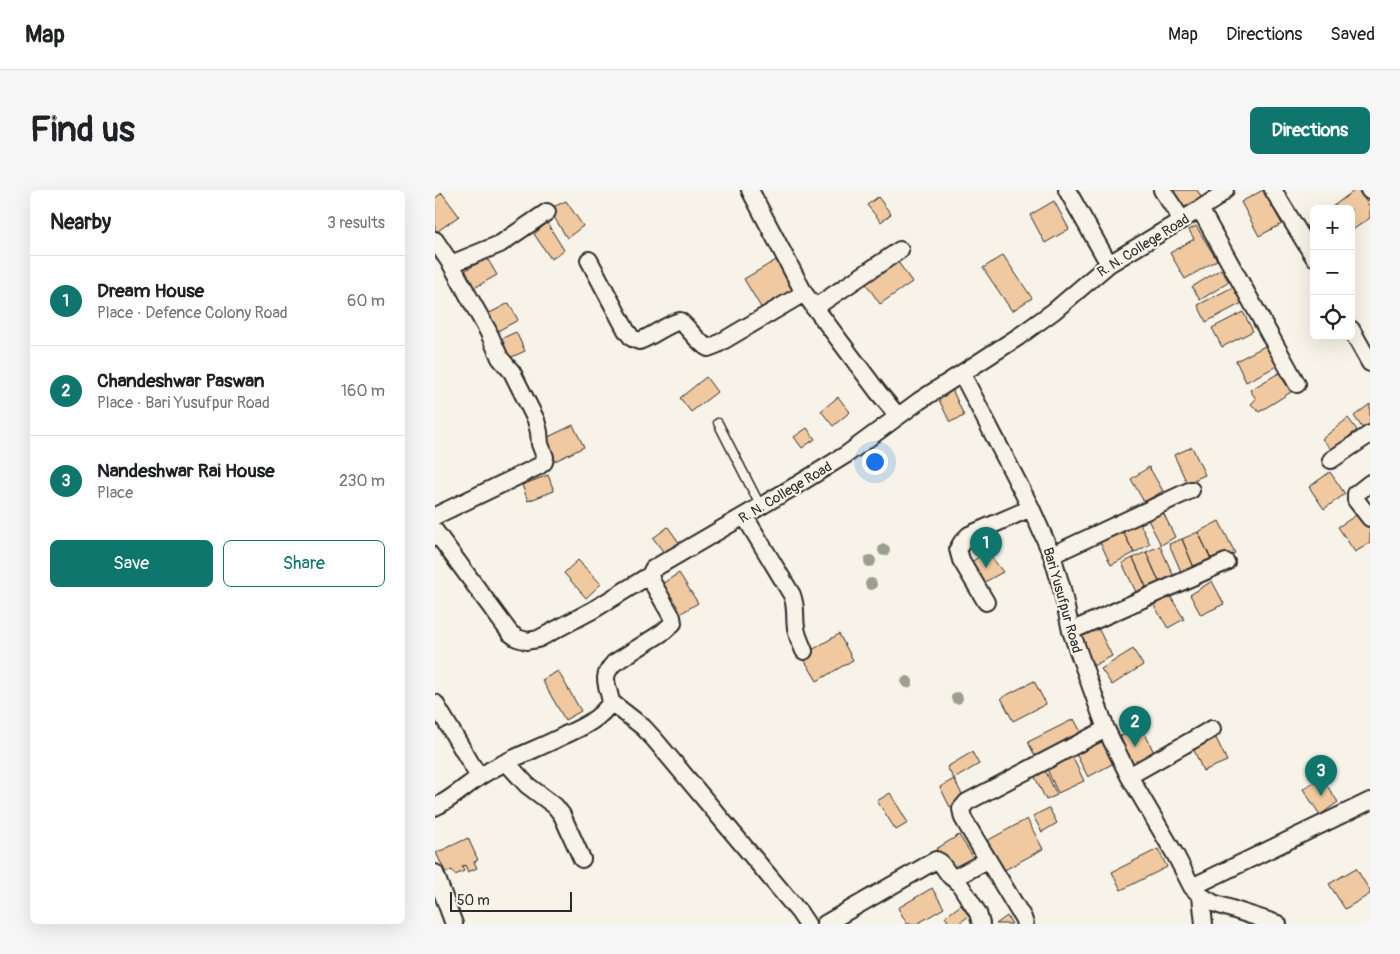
<!DOCTYPE html>
<html lang="en">
<head>
<meta charset="utf-8">
<style>
  :root { --surface:#fff; --page:#f6f6f6; --text:#202124; --muted:#757577; --line:#e0e0e0; --accent:#0f766e }
  body { margin:0; font-family:Pangolin,sans-serif; background:var(--page); color:var(--text) }
  .controls { position:absolute; right:15px; top:15px; display:grid; overflow:hidden; border-radius:8px; box-shadow:0 5px 20px #0002 }
  .controls button { width:45px; height:45px; display:grid; place-items:center; padding:0; border:0; border-bottom:1px solid var(--line); background:var(--surface); color:var(--text); font:25px sans-serif }
  .scale { position:absolute; left:15px; bottom:12px; width:122px; box-sizing:border-box; padding-left:5px; border:2px solid #2b2b2b; border-top:0; font-size:14px; line-height:18px; white-space:nowrap; color:#2b2b2b; -webkit-text-stroke:4px #f7f3e8; paint-order:stroke }
  .you { position:absolute; left:439px; top:271px; width:18px; height:18px; margin:-12px; border:4px solid #fff; border-radius:50%; background:#1a73e8; box-shadow:0 0 0 8px #1a73e833 }
  .badge { display:grid; place-items:center; width:32px; height:32px; border-radius:50%; background:var(--accent); color:#fff; font-size:16px; font-weight:700 }
  .pin { position:absolute; translate:-50% -41px; filter:drop-shadow(0 1px 2px #0008) }
  .pin::after { content:''; position:absolute; top:26px; width:18px; height:15px; background:inherit; clip-path:polygon(0 0,100% 0,50% 100%) }
  .list { margin:0; padding:0; list-style:none }
  h2 { display:flex; justify-content:space-between; align-items:center; height:65px; margin:0; padding:0 20px; font-size:21px }
  h2 small { font-size:16px; font-weight:400; color:var(--muted) }
  .list li { display:grid; grid-template-columns:32px 1fr auto; gap:15px; align-items:center; box-sizing:border-box; height:90px; padding:0 20px; border-top:1px solid var(--line) }
  .list b { display:block; font-size:19px; white-space:nowrap }
  .list p { margin:0; font-size:16px; white-space:nowrap; color:var(--muted) }
  .list em { font-size:16px; font-style:normal; color:var(--muted) }
  .actions { display:flex; gap:10px; padding:15px 20px }
  .actions a { flex:1; padding:11px 0; border:1px solid var(--accent); border-radius:8px; text-align:center; font-size:18px; color:var(--accent) }
  .actions .main { background:var(--accent); color:#fff }
  .icon { flex:none; width:28px; height:28px; fill:none; stroke:currentColor; stroke-width:2; stroke-linecap:round; stroke-linejoin:round }
  .map { position:relative; flex:none; width:935px; height:734px; overflow:hidden; border-radius:8px }
  header { display:flex; align-items:center; gap:30px; box-sizing:border-box; height:70px; padding:0 25px; background:var(--surface); border-bottom:1px solid var(--line) }
  header strong { font-size:24px }
  nav { display:flex; gap:28px; margin-inline-start:auto; font-size:18px }
  .intro { display:flex; align-items:center; justify-content:space-between; box-sizing:border-box; height:120px; padding:0 30px }
  h1 { margin:0; font-size:35px }
  .button { padding:12px 22px; border-radius:8px; background:var(--accent); color:#fff; font-size:18px; font-weight:700 }
  main { display:flex; gap:30px; padding:0 30px }
  aside { flex:1; background:var(--surface); border-radius:8px; box-shadow:0 5px 20px #0002 }
  .map>svg:first-child { display:block }
  .building { fill:#f0c9a0; stroke:#2b2b2b }
  .lines { fill:none; stroke-linecap:round; stroke-linejoin:round }
  .service-casing { stroke:#2b2b2b; stroke-width:11 }
  .minor-casing { stroke:#2b2b2b; stroke-width:20 }
  .service { stroke:#f7f3e8; stroke-width:8 }
  .minor { stroke:#f7f3e8; stroke-width:16 }
  .tree { fill:#9c9e8f }
  .labels { text-anchor:middle; stroke-width:4.5; stroke-linejoin:round; paint-order:stroke }
  .street-label { font-size:14px; fill:#2b2b2b; stroke:#f7f3e8 }
</style>
</head>
<body>
<header>
<strong>Map</strong>
<nav><a>Map</a><a>Directions</a><a>Saved</a></nav>
</header>
<div class="intro"><h1>Find us</h1><a class="button">Directions</a></div>
<main>
<aside>
<h2>Nearby<small>3 results</small></h2>
<ul class="list">
<li><span class="badge">1</span><div><b>Dream House</b><p>Place · Defence Colony Road</p></div><em>60 m</em></li>
<li><span class="badge">2</span><div><b>Chandeshwar Paswan</b><p>Place · Bari Yusufpur Road</p></div><em>160 m</em></li>
<li><span class="badge">3</span><div><b>Nandeshwar Rai House</b><p>Place</p></div><em>230 m</em></li>
</ul>
<div class="actions"><a class="main">Save</a><a>Share</a></div>
</aside>
<div class="map">
<svg width="935" height="734" viewBox="0 0 935 734">
  <rect width="100%" height="100%" fill="#f7f3e8"/>
  <filter id="ink" filterUnits="userSpaceOnUse"><feTurbulence type="fractalNoise" baseFrequency=".02" numOctaves="2"/><feDisplacementMap in="SourceGraphic" scale="10" xChannelSelector="R" yChannelSelector="G"/><feConvolveMatrix kernelMatrix="1 2 1 2 8 2 1 2 1" color-interpolation-filters="sRGB"/></filter>
  <g filter="url(#ink)">
    <path class="building" d="M732 0H762L767 8 745 20Z
      M828 0 847 34 824 46 806 12Z
      M920 0H923L935 17V28L916 41V19H898L897 17Z
      M7 3 24 26 0 43V8Z
      M443 7 456 24 446 32 432 15Z
      M131 11 148 36 132 48 114 19Z
      M619 11 634 39 610 53 595 25Z
      M112 33 129 60 116 69 99 44Z
      M761 36 782 70 750 89 735 63 759 49 754 40Z
      M568 65 597 108 577 121 548 78Z
      M52 68 62 85 34 101 24 84Z
      M461 69 477 92 445 114 429 91Z
      M341 70 359 99 327 119 309 89Z
      M786 79 794 92 765 110 757 97Z
      M798 97 807 113 771 132 763 115Z
      M74 113 83 130 57 144 47 127Z
      M808 122 818 141 787 157 777 138Z
      M81 142 90 161 68 171 59 152Z
      M832 155 842 176 811 192 801 171Z
      M844 183 856 202 824 222 816 214 821 209 815 200Z
      M271 187 282 202 256 222 245 208Z
      M517 199 529 226 515 232 502 206Z
      M403 207 415 222 398 236 386 221Z
      M935 214V234L928 239 919 226Z
      M913 228 922 240 897 260 887 249Z
      M138 235 149 257 116 273 105 251Z
      M372 238 380 249 367 258 359 247Z
      M757 257 770 285 752 293 739 265Z
      M714 277 728 301 709 312 696 289Z
      M895 282 910 304 889 319 874 297Z
      M113 285 119 301 93 311 87 295Z
      M726 318 740 347 726 355 711 326Z
      M926 322 935 336V353L920 362 903 337Z
      M702 328 715 354 699 363 685 336Z
      M784 331 800 363 778 373 763 342Z
      M685 336 699 363 676 375 663 348Z
      M233 337 245 354 230 364 218 348Z
      M763 342 778 373 760 380 747 349Z
      M747 349 760 380 748 386 734 354Z
      M725 356 739 387 725 394 711 362Z
      M552 361 568 382 548 393 535 373Z
      M711 362 725 394 712 399 698 368Z
      M698 368 712 399 702 404 687 373Z
      M143 370 166 394 151 408 129 383Z
      M244 383 263 413 240 427 222 397Z
      M777 391 789 414 766 425 755 405Z
      M731 399 749 429 733 438 715 409Z
      M663 438 677 466 656 477 642 449Z
      M404 444 418 470 382 491 367 466Z
      M698 459 708 475 677 495 666 479Z
      M123 481 146 521 130 530 107 490Z
      M599 491 611 514 578 531 566 508Z
      M639 529 648 546 602 570 593 552Z
      M707 537 720 565 694 577 681 548Z
      M665 546 679 573 653 587 639 560Z
      M781 548 792 571 768 581 758 558Z
      M537 562 544 574 519 589 512 577Z
      M635 562 649 591 623 603 610 575Z
      M609 578 622 605 611 610 598 583Z
      M886 587 903 612 885 625 868 599Z
      M519 589 530 610 515 617 505 597Z
      M455 603 473 633 461 640 442 611Z
      M614 618 622 633 607 642 598 626Z
      M592 629 608 659 564 683 548 653Z
      M524 645 540 670 517 685 501 659Z
      M33 648 43 670 39 672 42 678 33 682 30 675 27 677 29 681 20 685 17 680 11 683 1 663Z
      M723 659 732 677 686 700 677 682Z
      M921 678 935 701V704L910 719 894 694Z
      M497 698 509 718 482 734H472L463 718Z
      M526 715 534 726 523 734H515L510 727Z
      M572 726 577 734H561Z"/>
    <g class="lines">
      <g class="service-casing">
        <path id="service" d="M283 233 326 317"/>
      </g>
      <g class="minor-casing">
        <path id="minor" d="M315 0 369 103 443 202 463 226
          M632 0 674 74
          M727 0 747 30
          M838 0 879 67
          M934 0 935 1
          M765 19 862 194
          M0 50 16 74 34 107 53 141 65 168 77 182 101 230 104 242 105 254 110 267 109 272 104 276 0 326
          M154 70 191 140 197 148 204 151C218 146 230 135 245 131 255 139 262 152 273 158L281 155 369 103
          M16 74 65 54 112 22
          M379 118 465 60
          M916 139 935 173
          M527 184 596 318 617 365 627 399 636 441 671 539 694 586 741 666 757 697 766 706 778 713 843 734
          M896 270 935 244
          M935 293 921 304V310L935 328
          M310 327 357 405C362 419 359 424 361 438 362 446 366 453 369 461
          M0 341 75 443 82 448 92 451 103 449 158 420 215 385
          M617 365 756 300
          M551 412 526 370 523 359 527 352 534 345 596 318
          M636 441 791 372
          M176 512 208 537 220 550 364 722 372 734
          M0 513 44 587
          M71 572 92 595 120 616 127 625 147 669
          M694 586 777 539
          M0 617C20 608 35 591 54 581 78 567 105 558 130 545 148 537 165 529 176 512 173 494 165 488 179 473L228 442 238 433 237 427 217 392 215 385 218 379 362 295 412 264 484 211 583 147 619 121 674 74 765 19 780 9 790 0
          M0 683 19 734
          M519 688 553 670
          M757 697 935 611
          M766 706 769 734
          M390 734 501 670 505 672 515 686 524 693 543 723 546 734
          M590 734 588 728 535 640 528 628 526 619 532 612 671 539"/>
      </g>
      <use href="#service" class="service"/>
      <use href="#minor" class="minor"/>
    </g>
    <g class="tree">
      <circle cx="449" cy="360" r="6"/>
      <circle cx="435" cy="371" r="6"/>
      <circle cx="436" cy="394" r="6"/>
      <circle cx="472" cy="492" r="6"/>
      <circle cx="522" cy="508" r="6"/>
    </g>
  </g>
  <g class="labels">
    <g class="street-label">
      <text transform="translate(708 55) rotate(-32)" y="5">R. N. College Road</text>
      <text transform="translate(350 302) rotate(-31)" y="5">R. N. College Road</text>
      <text transform="translate(628 410) rotate(74)" y="5">Bari Yusufpur Road</text>
    </g>
  </g>
</svg>
<div class="controls">
<button>+</button>
<button>−</button>
<button><svg class="icon" aria-label="locate" viewBox="0 0 24 24"><circle cx="12" cy="12" r="6"/><path d="M12 2v4M12 18v4M2 12h4M18 12h4"/></svg></button>
</div>
<div class="scale">50 m</div>
<div class="you"></div>
<div class="pin badge" style="left:551px;top:378px">1</div>
<div class="pin badge" style="left:700px;top:557px">2</div>
<div class="pin badge" style="left:886px;top:606px">3</div>
</div>
</main>
</body>
</html>
